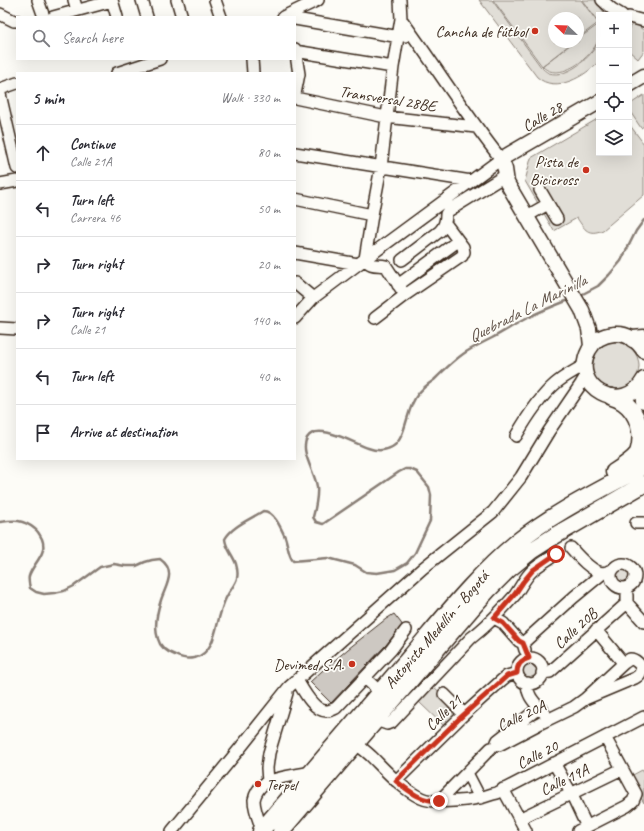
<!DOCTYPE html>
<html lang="en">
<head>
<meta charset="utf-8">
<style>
  :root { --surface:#fff; --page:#f2f2f3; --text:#2b2b33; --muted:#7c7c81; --line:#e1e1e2 }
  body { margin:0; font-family:Caveat,sans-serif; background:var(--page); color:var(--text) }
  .controls { position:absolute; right:12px; top:12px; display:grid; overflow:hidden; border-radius:0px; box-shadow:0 4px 16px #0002 }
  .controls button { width:36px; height:36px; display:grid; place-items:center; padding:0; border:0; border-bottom:1px solid var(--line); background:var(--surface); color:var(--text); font:20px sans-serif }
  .compass { position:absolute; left:548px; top:12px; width:36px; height:36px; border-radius:50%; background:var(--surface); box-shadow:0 4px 16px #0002; rotate:293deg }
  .stop { position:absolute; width:12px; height:12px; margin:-9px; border:3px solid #c8321e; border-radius:50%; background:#fff }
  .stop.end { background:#c8321e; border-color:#fff; box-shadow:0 1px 4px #0008 }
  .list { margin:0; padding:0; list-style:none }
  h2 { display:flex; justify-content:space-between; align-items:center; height:52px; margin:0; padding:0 16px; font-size:17px }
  h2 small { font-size:13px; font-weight:400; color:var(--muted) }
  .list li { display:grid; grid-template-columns:26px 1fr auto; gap:12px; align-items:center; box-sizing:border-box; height:56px; padding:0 16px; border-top:1px solid var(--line) }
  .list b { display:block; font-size:15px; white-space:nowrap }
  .list p { margin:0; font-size:13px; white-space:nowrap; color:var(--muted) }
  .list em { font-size:13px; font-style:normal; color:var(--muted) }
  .icon { flex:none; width:22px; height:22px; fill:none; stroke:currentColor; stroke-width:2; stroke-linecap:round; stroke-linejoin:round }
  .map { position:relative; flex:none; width:644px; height:831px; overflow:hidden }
  .search { position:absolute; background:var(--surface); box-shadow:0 4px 16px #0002; left:16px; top:16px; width:280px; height:44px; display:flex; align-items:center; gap:10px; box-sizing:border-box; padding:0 14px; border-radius:0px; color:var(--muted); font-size:15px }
  .panel { position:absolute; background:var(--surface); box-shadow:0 4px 16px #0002; left:16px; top:72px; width:280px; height:388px; border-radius:0px }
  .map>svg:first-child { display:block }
  .green { fill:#e1ded7; stroke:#8e847a }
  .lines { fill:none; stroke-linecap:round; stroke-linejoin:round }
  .stream { stroke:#887d74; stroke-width:2.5 }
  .building { fill:#cdc8c2; stroke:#3b2a1e }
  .minor-casing { stroke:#3b2a1e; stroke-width:14 }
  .major-casing { stroke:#3b2a1e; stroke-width:17 }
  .highway-casing { stroke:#3b2a1e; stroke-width:19 }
  .minor { stroke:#fdfcf7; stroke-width:11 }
  .major { stroke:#fdfcf7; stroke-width:14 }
  .highway { stroke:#fdfcf7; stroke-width:16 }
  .route { stroke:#c8321e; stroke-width:5 }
  .poi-dot { fill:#c8321e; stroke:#fdfcf7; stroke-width:1.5 }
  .labels { text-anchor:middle; stroke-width:3.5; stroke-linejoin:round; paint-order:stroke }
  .poi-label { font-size:16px; fill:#3b2a1e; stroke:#fdfcf7; text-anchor:end }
  .street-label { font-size:16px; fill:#3b2a1e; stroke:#fdfcf7 }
  .water-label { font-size:17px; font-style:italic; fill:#615349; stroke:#fdfcf7 }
</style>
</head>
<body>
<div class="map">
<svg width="644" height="831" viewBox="0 0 644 831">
  <rect width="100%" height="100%" fill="#fdfcf7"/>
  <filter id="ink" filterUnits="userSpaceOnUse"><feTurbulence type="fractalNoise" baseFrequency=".025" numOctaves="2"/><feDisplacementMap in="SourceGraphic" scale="8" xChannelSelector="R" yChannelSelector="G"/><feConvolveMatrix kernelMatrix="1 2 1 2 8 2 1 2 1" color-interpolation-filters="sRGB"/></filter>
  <g filter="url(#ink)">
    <path class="green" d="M479 0H492L541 67C543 69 546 72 549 73 568 79 592 56 599 41V61C586 76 556 94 537 77Z
      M493 0H581L598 23 578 38V18H554V42H573L542 66Z
      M582 0H595L606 15H599V23Z
      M634 22 644 31V51L638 59 629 51V28Z
      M599 24V38C596 46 591 53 584 59 574 68 554 79 542 66L574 42H578V39Z
      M644 95V126L641 128 629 110V105Z
      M599 118V153H629V124L644 144V195L603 230C588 236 585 230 577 218L554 231 525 181 531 158Z
      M591 366a24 24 0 1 1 48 0a24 24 0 1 1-48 0Z
      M615 575a7 7 0 1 1 14 0a7 7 0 1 1-14 0Z
      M529 662 533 664V666L535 668 537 667 538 671 536 677H534L532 680H526L523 678V676L520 670 521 666H524L525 663Z
      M433 686 460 711 445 727 419 702Z
      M644 769V803L629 777Z"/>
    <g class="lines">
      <path class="stream" d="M579 296 598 286 609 275 621 261 636 231 644 220
        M0 522C14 520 23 519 35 529 38 531 40 535 42 539 48 554 33 563 29 576 28 580 29 584 30 588L36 592 44 594 54 593 64 591 74 586 100 567 114 564 125 566H136L145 562 152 560 160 559C177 571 166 585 161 600 157 612 154 627 158 639 160 647 167 652 175 655 189 662 203 659 211 644 215 636 217 626 219 618 221 611 223 604 226 598 233 584 241 581 236 564 233 555 226 549 225 539 232 526 251 519 263 511 274 511 281 528 285 537 288 545 288 555 293 561L328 558 355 565 366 572 377 573 395 570 407 563 415 553 430 521 431 495 429 487 417 472 410 469H405L399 472 323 524 316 522 313 517C315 510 318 495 317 487 316 474 299 451 307 438 317 421 355 444 368 448 376 451 385 451 392 447 407 439 406 407 418 394 422 389 428 384 434 380 444 370 454 360 466 352 474 347 484 342 492 338 505 331 517 323 529 317 543 310 557 305 571 299"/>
    </g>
    <path class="building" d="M394 614 401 623 402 625 386 645 331 703 310 682 322 671 348 649 386 619Z"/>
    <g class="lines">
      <g class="minor-casing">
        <path id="minor" d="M38 0 44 17
          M74 0 77 10
          M112 0 117 17
          M142 0 147 17
          M177 0 182 17
          M215 0 221 17
          M400 0 401 19 393 67 381 167 372 215 365 259C372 268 377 264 386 266L405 295
          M602 0 612 9 622 15
          M0 14 14 21H17
          M53 17 112 1
          M283 17 318 0
          M629 17 644 21
          M295 19 394 36H405
          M295 49 299 74 295 94
          M295 51 393 67
          M252 59 253 73
          M117 73 160 59
          M0 89 17 83
          M0 94 17 168
          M295 98 386 117 476 127
          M295 153 471 181
          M0 184 17 181
          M540 190 557 219
          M295 199 372 215
          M527 216 548 204
          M295 253 358 264
          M402 260 440 231C445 226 446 221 446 214L448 211 506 175
          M295 283 313 298
          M398 285 458 241
          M295 318 313 298 365 259 501 159C465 114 435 65 401 19
          M375 318 405 295 462 256 464 252 463 247 445 223
          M0 328 17 329
          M516 436C527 417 539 398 555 384 564 376 575 371 584 365
          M636 523H644
          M571 548C578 556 592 572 603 573 603 573 608 572 609 571
          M611 576a12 12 0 1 1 24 0a12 12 0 1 1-24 0Z
          M627 595V603L644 622
          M494 618 503 623 519 641 523 643 525 650
          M596 630 620 659 624 663
          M523 643 574 597 603 573
          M517 671a13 13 0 1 1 26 0a13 13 0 1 1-26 0Z
          M542 673 550 672 627 603
          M365 678 380 692
          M297 680C303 690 314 712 327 711 330 711 334 709 336 708L391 650 406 630
          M528 683C525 695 537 705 544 713
          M444 694 464 714
          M540 707 498 740 497 742 499 745 541 723 574 707 585 699 624 663C626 662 628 660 630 659 635 659 642 665 641 670 641 674 638 676 635 678L585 699
          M376 720 387 724 392 722 471 638C487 626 501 611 515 595 521 587 525 577 533 570 540 564 549 559 556 554
          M356 743C361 748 367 752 372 757 387 772 402 789 421 798 433 804 466 801 479 798 485 797 491 794 497 793L644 717
          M554 763 571 793 587 827
          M467 773 480 798
          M396 781 460 718 502 680 507 676 517 673
          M268 782 267 768 269 753 287 693
          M503 789 526 831
          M439 801 491 748
          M519 819 622 769
          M262 830C259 821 254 809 254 800 255 794 259 787 264 784 271 778 301 774 312 772
          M172 831 241 747 289 687 423 568 493 512 521 477 549 431 581 384 586 376
          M578 831 627 806 633 801 636 794 605 737"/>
      </g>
      <g class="major-casing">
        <path id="major" d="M629 85 644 76
          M591 346 589 329 582 310 553 261 507 183 505 169 501 159 599 102
          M644 351C637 340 627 333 614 334 603 335 594 340 589 350 569 387 623 417 644 379"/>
      </g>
      <g class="highway-casing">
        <path id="highway" d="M633 339 644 338
          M644 383 643 386 644 401
          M612 397C616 398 620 400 623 402 639 413 644 435 638 453 632 461 622 467 614 472
          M261 831C311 773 361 715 410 657 444 617 477 575 517 542 556 511 601 490 644 466
          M281 831 472 608 489 589 508 570 531 551 556 535 644 484"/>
      </g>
      <use href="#minor" class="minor"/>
      <use href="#major" class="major"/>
      <use href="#highway" class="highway"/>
    </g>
  </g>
  <g class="lines" filter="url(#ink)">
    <path class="route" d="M439 801C421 801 410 792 396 781L460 718 507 676 517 673C517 665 521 660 529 658L523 643 519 641 503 623 494 618 515 594 523 582 533 570 556 554"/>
  </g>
  <g class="poi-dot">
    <circle cx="535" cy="31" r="4"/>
    <circle cx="586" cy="170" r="4"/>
    <circle cx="352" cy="664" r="4"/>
    <circle cx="258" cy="784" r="4"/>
  </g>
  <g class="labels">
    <g class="poi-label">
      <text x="527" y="37">Cancha de fútbol</text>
      <text x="578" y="167">Pista de<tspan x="578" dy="18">Bicicross</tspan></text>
      <text x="344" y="670">Devimed S.A.</text>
      <text x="266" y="790" text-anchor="start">Terpel</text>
    </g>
    <g class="street-label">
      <text transform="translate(388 98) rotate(9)" y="6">Transversal 28BE</text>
      <text transform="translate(542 116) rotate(-30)" y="6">Calle 28</text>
      <text transform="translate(575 628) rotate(-42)" y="6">Calle 20B</text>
      <text transform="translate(436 629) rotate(-49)" y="6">Autopista Medellín - Bogotá</text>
      <text transform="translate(443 712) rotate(-44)" y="6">Calle 21</text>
      <text transform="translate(521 715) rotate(-25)" y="6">Calle 20A</text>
      <text transform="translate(537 754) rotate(-27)" y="6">Calle 20</text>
      <text transform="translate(564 779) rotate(-26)" y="6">Calle 19A</text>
    </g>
    <g class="water-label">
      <text transform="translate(527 308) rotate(-27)" y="6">Quebrada La Marinilla</text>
    </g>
  </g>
</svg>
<div class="controls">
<button>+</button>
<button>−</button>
<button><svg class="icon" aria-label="locate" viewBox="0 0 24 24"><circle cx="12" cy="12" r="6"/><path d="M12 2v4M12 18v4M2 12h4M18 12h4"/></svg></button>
<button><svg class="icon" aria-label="layers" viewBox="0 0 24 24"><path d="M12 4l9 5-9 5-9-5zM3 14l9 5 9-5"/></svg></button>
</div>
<svg class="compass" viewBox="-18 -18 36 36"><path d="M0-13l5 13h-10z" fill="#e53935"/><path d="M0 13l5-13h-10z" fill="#7c7c81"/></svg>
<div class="stop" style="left:556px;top:554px"></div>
<div class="stop end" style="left:439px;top:801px"></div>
<div class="search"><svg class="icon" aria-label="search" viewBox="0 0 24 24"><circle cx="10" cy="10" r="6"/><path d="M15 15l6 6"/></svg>Search here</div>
<section class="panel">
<h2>5 min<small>Walk · 330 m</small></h2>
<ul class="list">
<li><svg class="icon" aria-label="ahead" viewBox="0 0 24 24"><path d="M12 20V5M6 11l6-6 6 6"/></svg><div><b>Continue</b><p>Calle 21A</p></div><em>80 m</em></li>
<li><svg class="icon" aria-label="left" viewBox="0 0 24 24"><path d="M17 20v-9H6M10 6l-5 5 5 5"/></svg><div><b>Turn left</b><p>Carrera 46</p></div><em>50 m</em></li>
<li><svg class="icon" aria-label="right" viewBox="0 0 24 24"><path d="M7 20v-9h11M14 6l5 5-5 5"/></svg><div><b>Turn right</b></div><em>20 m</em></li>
<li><svg class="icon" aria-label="right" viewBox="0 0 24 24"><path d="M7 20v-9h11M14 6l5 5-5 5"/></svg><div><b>Turn right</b><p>Calle 21</p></div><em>140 m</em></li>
<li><svg class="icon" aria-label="left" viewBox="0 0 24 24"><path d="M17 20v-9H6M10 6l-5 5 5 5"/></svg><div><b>Turn left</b></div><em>40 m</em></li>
<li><svg class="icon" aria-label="arrive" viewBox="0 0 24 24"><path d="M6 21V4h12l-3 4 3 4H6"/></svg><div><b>Arrive at destination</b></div></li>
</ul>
</section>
</div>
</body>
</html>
